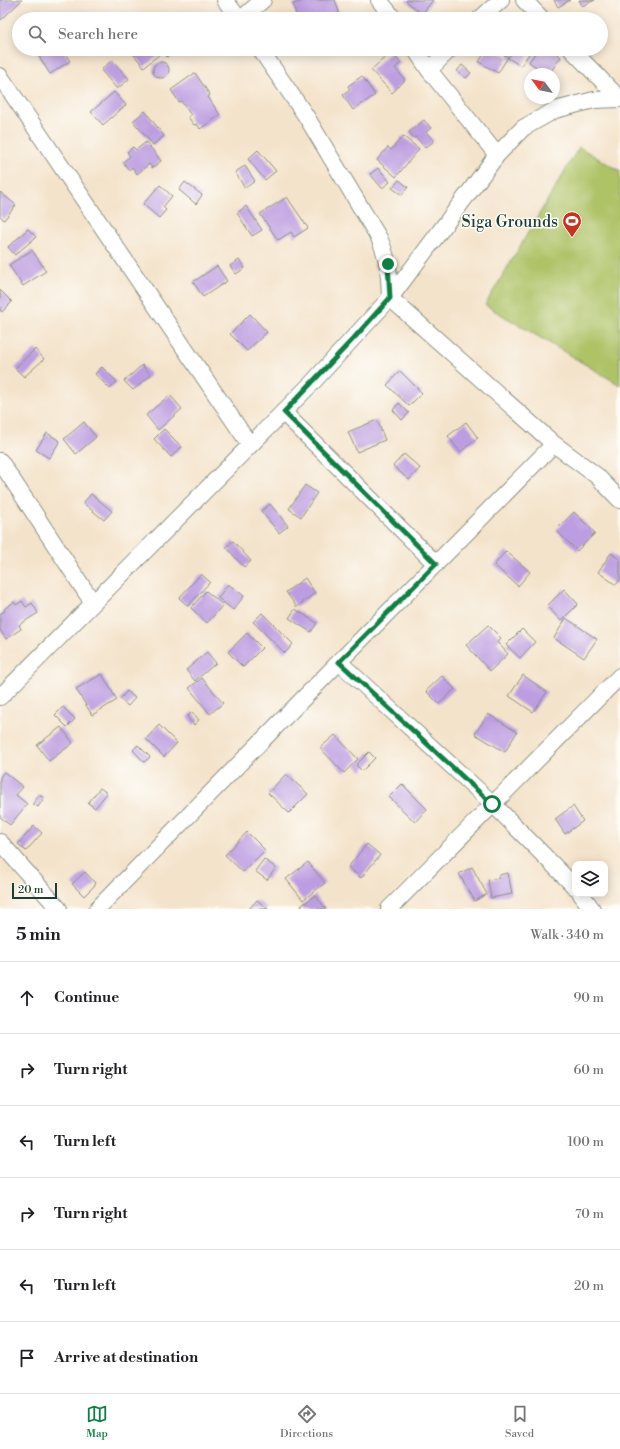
<!DOCTYPE html>
<html lang="en">
<head>
<meta charset="utf-8">
<style>
  :root { --surface:#fff; --page:#f2f2f2; --text:#202124; --muted:#757577; --line:#e0e0e0; --accent:#0b8043 }
  body { margin:0; font-family:"Libre Bodoni",serif; background:var(--page); color:var(--text) }
  .controls { position:absolute; right:12px; bottom:12px; display:grid; overflow:hidden; border-radius:8px; box-shadow:0 2px 10px #0003 }
  .controls button { width:36px; height:36px; display:grid; place-items:center; padding:0; border:0; border-bottom:1px solid var(--line); background:var(--surface); color:var(--text); font:20px sans-serif }
  .compass { position:absolute; left:524px; top:68px; width:36px; height:36px; border-radius:50%; background:var(--surface); box-shadow:0 2px 10px #0003; rotate:302deg }
  .scale { position:absolute; left:12px; bottom:10px; width:45px; box-sizing:border-box; padding-left:4px; border:2px solid #1f3d34; border-top:0; font-size:11px; line-height:14px; white-space:nowrap; color:#1f3d34; -webkit-text-stroke:3px #fdfcf7; paint-order:stroke }
  .stop { position:absolute; width:12px; height:12px; margin:-9px; border:3px solid #0b8043; border-radius:50%; background:#fff }
  .stop.end { background:#0b8043; border-color:#fff; box-shadow:0 1px 4px #0008 }
  .list { margin:0; padding:0; list-style:none }
  h2 { display:flex; justify-content:space-between; align-items:center; height:52px; margin:0; padding:0 16px; font-size:17px }
  h2 small { font-size:13px; font-weight:400; color:var(--muted) }
  .list li { display:grid; grid-template-columns:26px 1fr auto; gap:12px; align-items:center; box-sizing:border-box; height:72px; padding:0 16px; border-top:1px solid var(--line) }
  .list b { display:block; font-size:15px; white-space:nowrap }
  .list em { font-size:13px; font-style:normal; color:var(--muted) }
  .icon { flex:none; width:22px; height:22px; fill:none; stroke:currentColor; stroke-width:2; stroke-linecap:round; stroke-linejoin:round }
  .map { position:relative; flex:none; width:620px; height:909px; overflow:hidden }
  .search { position:absolute; background:var(--surface); box-shadow:0 2px 10px #0003; left:12px; right:12px; top:12px; height:44px; display:flex; align-items:center; gap:10px; box-sizing:border-box; padding:0 14px; border-radius:22px; color:var(--muted); font-size:15px }
  .sheet { height:484px; background:var(--surface) }
  nav { display:flex; justify-content:space-around; align-items:center; box-sizing:border-box; height:56px; border-top:1px solid var(--line); background:var(--surface); font-size:11px; color:var(--muted) }
  nav a { display:grid; justify-items:center; gap:2px }
  nav .on { color:var(--accent) }
  .map>svg:first-child { display:block }
  .green { fill:#aec266; stroke:#66804d }
  .building { fill:#bd9de1 }
  .lines { fill:none; stroke-linecap:round; stroke-linejoin:round }
  .minor-casing { stroke:#8a9080; stroke-width:18 }
  .minor { stroke:#fff; stroke-width:16 }
  .route { stroke:#0b8043; stroke-width:5 }
  .labels { text-anchor:middle; stroke-width:3; stroke-linejoin:round; paint-order:stroke }
  .poi-label { font-size:16px; fill:#1f3d34; stroke:#fdfcf7; text-anchor:end }
</style>
</head>
<body>
<div class="map">
<svg width="620" height="909" viewBox="0 0 620 909">
  <rect width="100%" height="100%" fill="#fdfcf7"/>
  <filter id="ink" filterUnits="userSpaceOnUse"><feTurbulence type="fractalNoise" baseFrequency=".025" numOctaves="2"/><feDisplacementMap in="SourceGraphic" scale="8" xChannelSelector="R" yChannelSelector="G"/><feConvolveMatrix kernelMatrix="1 2 1 2 8 2 1 2 1" color-interpolation-filters="sRGB"/></filter>
  <filter id="wash" filterUnits="userSpaceOnUse"><feTurbulence type="fractalNoise" baseFrequency=".012" numOctaves="4" result="noise"/><feDisplacementMap in="SourceGraphic" scale="16" xChannelSelector="R" yChannelSelector="G"/><feGaussianBlur stdDeviation="0.9" result="paint"/><feColorMatrix in="noise" values="0 0 0 0 0 0 0 0 0 0 0 0 0 0 0 0 0 1.4 0 .05"/><feComposite in="paint" operator="in"/></filter>
  <g filter="url(#wash)">
    <rect width="100%" height="100%" fill="#f4e3cb"/>
    <path class="green" d="M579 147 620 171V385L485 305Z"/>
    <g id="blocks">
      <path class="building" d="M0 0H22L1 20 0 19Z
        M307 0H335L340 15 327 19H297L293 4Z
        M407 0H433L422 14 406 1Z
        M554 0H570L558 7Z
        M579 0H595L582 6Z
        M37 49H62L70 61 50 74 35 50Z
        M129 49H156L160 54 144 67Z
        M160 49H177L167 57Z
        M473 49H483L479 54Z
        M487 49H495L508 57 498 73 479 62Z
        M514 49H532L521 66 508 58Z
        M538 49H550L561 57 549 74H546L529 62Z
        M391 52 401 63 395 68 405 80 392 93 371 70Z
        M112 60 129 79 117 89 101 70Z
        M153 70a8 8 0 1 1 16 0a8 8 0 1 1-16 0Z
        M462 65 471 73 466 78 457 71Z
        M195 73 210 95 208 97 220 115 200 129 197 124 194 125 188 117 191 115 181 101 179 102 171 90Z
        M362 76 375 95 353 110 343 95 350 90 348 86Z
        M114 92 126 105 103 125 91 112Z
        M145 111 164 136 153 145 133 121Z
        M424 120 431 128 426 132 434 141 425 148 416 137 414 138 409 132Z
        M403 136 419 149 396 177 377 160 388 147 391 150Z
        M146 142 161 161 152 168 149 164 137 174 132 167 129 170 123 162 130 156 127 152 133 147 136 150Z
        M258 150 276 171 265 180 248 159Z
        M245 166 255 181 245 188 235 172Z
        M378 168 390 182 382 188 370 174Z
        M399 180 408 187 402 195 392 188Z
        M185 182 202 195 196 204 179 190Z
        M160 185 172 196 163 207 166 210 159 218 143 204Z
        M0 192 16 205 4 220 0 216Z
        M287 197 308 228 294 237 291 232 278 240 260 214Z
        M246 206 262 230 252 236 237 213Z
        M28 229 36 237 15 255 8 247Z
        M32 250 46 271 23 286 9 265Z
        M239 260 245 268 236 274 230 266Z
        M217 266 227 281 203 297 193 282Z
        M0 290 12 302 2 312 0 310Z
        M250 314 267 332 247 351 230 334Z
        M35 349 44 359 24 377 15 368Z
        M142 365 151 375 133 390 124 381Z
        M102 367 117 382 110 389 95 374Z
        M400 371 422 393 409 406 387 385Z
        M170 395 182 409 158 430 146 415Z
        M399 403 409 413 402 420 393 410Z
        M377 420 385 440 357 452 348 432Z
        M84 422 96 437 76 454 64 439Z
        M466 422 478 438 460 452 448 436Z
        M164 429 182 447 171 457 154 439Z
        M47 433 60 441 49 458 36 450Z
        M404 454 420 468 409 480 393 466Z
        M305 485 317 493 301 517 289 509Z
        M91 494 112 511 104 520 83 503Z
        M270 504 288 526 279 533 261 511Z
        M574 512 595 533 577 551 556 530Z
        M233 541 251 561 244 567 226 547Z
        M506 551 530 572 518 586 494 565Z
        M611 553 620 560V579L616 585 598 572Z
        M201 574 210 582 188 606 179 598Z
        M305 578 315 593 297 607 286 592Z
        M228 584 244 596 233 610 218 598Z
        M564 589 578 604 561 621 547 606Z
        M206 591 223 605 207 623 191 608Z
        M22 601 26 607 32 603 38 613 19 625 21 629 6 639 0 630V614L5 611 4 609 14 602 16 605Z
        M295 609 317 623 311 632 289 618Z
        M262 613 293 644 285 653 253 622Z
        M566 618 597 639 584 658 554 638Z
        M488 625 501 638 497 642 508 654 490 671 466 645Z
        M522 629 535 642 520 658 506 645Z
        M247 633 262 648 243 667 228 652Z
        M207 652 216 663 195 681 186 670Z
        M102 674 117 700 92 715 76 689Z
        M523 675 547 692 533 712 509 696Z
        M442 676 455 689 439 704 426 691Z
        M202 678 223 703 210 714 189 688Z
        M127 691 135 698 128 706 120 699Z
        M63 707 75 719 67 727 55 715Z
        M192 712 199 720 194 725 187 717Z
        M488 714 517 732 505 752 475 734Z
        M159 725 177 743 164 757 146 739Z
        M61 727 73 743 49 761 37 745Z
        M335 735 358 759 344 773 320 748Z
        M138 745 150 757 144 762 133 750Z
        M369 752 375 758 362 771 356 765Z
        M4 772 23 787 16 795 27 804 10 825 0 817V777Z
        M286 774 308 794 289 813 268 793Z
        M402 784 427 809 415 822 389 797Z
        M100 788 107 793 95 808 88 803Z
        M39 795 44 798 38 807 33 804Z
        M573 806 583 821 565 834 555 819Z
        M34 826 42 833 26 851 18 844Z
        M247 832 265 850 243 872 225 855Z
        M367 844 380 855 361 878 348 867Z
        M264 859 276 868 267 880 255 871Z
        M308 862 325 883 303 900 286 879Z
        M472 867 487 894 475 901 459 874Z
        M85 872 96 884 84 896 72 884Z
        M508 873 512 894 491 898 488 880 499 878V875Z
        M315 895 326 909H303L301 906Z
        M257 900 268 909H249Z"/>
    </g>
  </g>
  <g filter="url(#ink)">
    <use href="#blocks" fill-opacity="0" stroke="#8a9080" stroke-width="1"/>
    <g class="lines">
      <g class="minor-casing">
        <path id="minor" d="M225 0 239 19
          M379 0 394 19
          M524 0 542 19
          M241 19 263 0
          M480 19 501 0
          M260 49 306 116 379 238C389 259 389 276 390 298L554 444 339 662
          M415 49 429 70 497 155
          M571 49 620 99
          M429 70 450 49
          M0 76 250 445
          M283 412 436 564
          M554 444 597 476 620 500
          M0 461 93 603
          M0 697 311 384 390 298 497 155 523 128 555 110 594 100 620 99
          M0 842 59 909
          M581 894 592 909
          M97 909 339 662 493 804 575 887
          M389 909 620 676"/>
      </g>
      <use href="#minor" class="minor"/>
    </g>
  </g>
  <g class="lines" filter="url(#ink)">
    <path class="route" d="M388 264 390 298 354 338 284 412 436 564 339 662 492 804"/>
  </g>
  <defs>
    <g id="stadium-pin" transform="scale(1)"><path d="M0 17L-7.5 6A9.5 9.5 0 1 1 7.5 6Z" fill="#c8321e" stroke="#fdfcf7"/><path d="M0-5a6.5 5 0 1 0 0 10a6.5 5 0 1 0 0-10ZM-3.5-1.8h7v3.6h-7Z" fill="#fff"/></g>
  </defs>
  <g fill-rule="evenodd">
    <use href="#stadium-pin" x="572" y="221"/>
  </g>
  <g class="labels">
    <g class="poi-label">
      <text x="558" y="227">Siga Grounds</text>
    </g>
  </g>
</svg>
<div class="controls">
<button><svg class="icon" aria-label="layers" viewBox="0 0 24 24"><path d="M12 4l9 5-9 5-9-5zM3 14l9 5 9-5"/></svg></button>
</div>
<svg class="compass" viewBox="-18 -18 36 36"><path d="M0-13l5 13h-10z" fill="#e53935"/><path d="M0 13l5-13h-10z" fill="#757577"/></svg>
<div class="scale">20 m</div>
<div class="stop" style="left:492px;top:804px"></div>
<div class="stop end" style="left:388px;top:264px"></div>
<div class="search"><svg class="icon" aria-label="search" viewBox="0 0 24 24"><circle cx="10" cy="10" r="6"/><path d="M15 15l6 6"/></svg>Search here</div>
</div>
<section class="sheet">
<h2>5 min<small>Walk · 340 m</small></h2>
<ul class="list">
<li><svg class="icon" aria-label="ahead" viewBox="0 0 24 24"><path d="M12 20V5M6 11l6-6 6 6"/></svg><div><b>Continue</b></div><em>90 m</em></li>
<li><svg class="icon" aria-label="right" viewBox="0 0 24 24"><path d="M7 20v-9h11M14 6l5 5-5 5"/></svg><div><b>Turn right</b></div><em>60 m</em></li>
<li><svg class="icon" aria-label="left" viewBox="0 0 24 24"><path d="M17 20v-9H6M10 6l-5 5 5 5"/></svg><div><b>Turn left</b></div><em>100 m</em></li>
<li><svg class="icon" aria-label="right" viewBox="0 0 24 24"><path d="M7 20v-9h11M14 6l5 5-5 5"/></svg><div><b>Turn right</b></div><em>70 m</em></li>
<li><svg class="icon" aria-label="left" viewBox="0 0 24 24"><path d="M17 20v-9H6M10 6l-5 5 5 5"/></svg><div><b>Turn left</b></div><em>20 m</em></li>
<li><svg class="icon" aria-label="arrive" viewBox="0 0 24 24"><path d="M6 21V4h12l-3 4 3 4H6"/></svg><div><b>Arrive at destination</b></div></li>
</ul>
</section>
<nav>
<a class="on"><svg class="icon" aria-label="map" viewBox="0 0 24 24"><path d="M3 6l6-2 6 2 6-2v14l-6 2-6-2-6 2zM9 4v14M15 6v14"/></svg>Map</a>
<a><svg class="icon" aria-label="directions" viewBox="0 0 24 24"><path d="M12 3l9 9-9 9-9-9zM9 14v-3h6M13 9l2 2-2 2"/></svg>Directions</a>
<a><svg class="icon" aria-label="saved" viewBox="0 0 24 24"><path d="M7 4h10v16l-5-4-5 4z"/></svg>Saved</a>
</nav>
</body>
</html>
